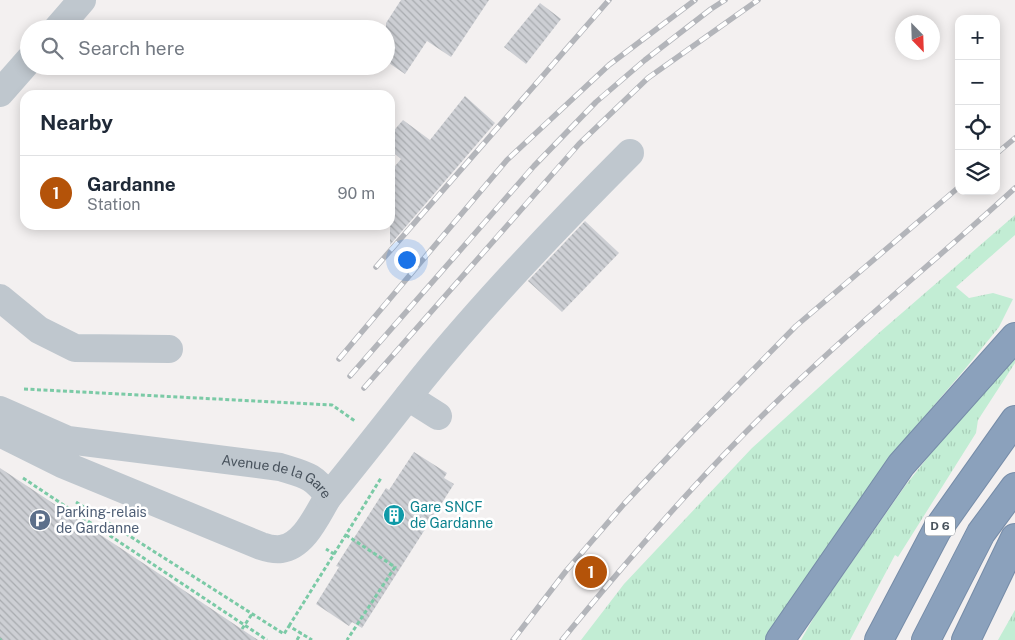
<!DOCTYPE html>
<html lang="en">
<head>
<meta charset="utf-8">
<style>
  :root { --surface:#fff; --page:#f6f6f7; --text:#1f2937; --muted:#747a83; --line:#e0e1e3; --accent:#b45309 }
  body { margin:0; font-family:"Public Sans",sans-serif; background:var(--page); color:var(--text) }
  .controls { position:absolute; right:15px; top:15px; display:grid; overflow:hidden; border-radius:10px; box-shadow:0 2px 12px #0003 }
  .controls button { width:45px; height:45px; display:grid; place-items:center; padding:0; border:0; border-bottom:1px solid var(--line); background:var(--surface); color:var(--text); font:25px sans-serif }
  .compass { position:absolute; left:895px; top:15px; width:45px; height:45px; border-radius:50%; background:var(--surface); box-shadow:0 2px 12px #0003; rotate:157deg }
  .you { position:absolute; left:406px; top:259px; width:18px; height:18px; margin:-12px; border:4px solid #fff; border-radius:50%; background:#1a73e8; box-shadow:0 0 0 8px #1a73e833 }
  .badge { display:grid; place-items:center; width:32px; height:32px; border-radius:50%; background:var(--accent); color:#fff; font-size:16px; font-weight:700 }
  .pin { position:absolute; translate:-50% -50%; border:2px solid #fff; box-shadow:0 1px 5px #0006 }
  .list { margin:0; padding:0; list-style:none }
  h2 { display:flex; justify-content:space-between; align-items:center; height:65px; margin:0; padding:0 20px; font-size:21px }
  h2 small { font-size:16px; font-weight:400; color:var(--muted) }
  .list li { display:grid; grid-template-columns:32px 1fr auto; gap:15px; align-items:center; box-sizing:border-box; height:75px; padding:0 20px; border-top:1px solid var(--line) }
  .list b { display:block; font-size:19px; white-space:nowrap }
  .list p { margin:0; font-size:16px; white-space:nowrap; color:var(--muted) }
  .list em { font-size:16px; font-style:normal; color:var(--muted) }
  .icon { flex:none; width:28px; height:28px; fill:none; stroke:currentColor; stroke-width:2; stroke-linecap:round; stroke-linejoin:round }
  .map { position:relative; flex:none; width:1015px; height:640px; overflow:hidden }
  .search { position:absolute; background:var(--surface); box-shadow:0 2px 12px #0003; left:20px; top:20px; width:375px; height:55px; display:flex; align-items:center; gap:12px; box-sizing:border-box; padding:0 18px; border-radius:28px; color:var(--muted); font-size:19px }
  .panel { position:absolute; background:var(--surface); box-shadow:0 2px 12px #0003; left:20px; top:90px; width:375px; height:140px; border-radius:15px }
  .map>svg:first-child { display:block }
  .grass { fill:url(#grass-tufts) }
  .building { fill:url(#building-back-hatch) }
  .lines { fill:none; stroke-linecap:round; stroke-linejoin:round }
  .highway-casing { stroke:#768ca8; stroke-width:30 }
  .path { stroke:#7bcaa6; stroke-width:3; stroke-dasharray:4 2.5; stroke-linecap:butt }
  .minor { stroke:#bfc7ce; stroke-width:28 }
  .highway { stroke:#8ba1bc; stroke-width:28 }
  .rail-casing { stroke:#b3b5ba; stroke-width:5.5 }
  .rail { stroke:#fff; stroke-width:4; stroke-dasharray:11; stroke-linecap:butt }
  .labels { text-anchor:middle; stroke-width:5; stroke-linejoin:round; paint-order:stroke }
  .shield { fill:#fff; stroke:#80878e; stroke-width:1 }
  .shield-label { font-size:12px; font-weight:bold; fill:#49535d }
  .street-label { font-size:14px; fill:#49535d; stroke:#fff }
  .culture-label { font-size:14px; fill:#0d838f; stroke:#fff; text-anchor:start }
  .service-label { font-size:14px; fill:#4e5e75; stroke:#fff; text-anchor:start }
</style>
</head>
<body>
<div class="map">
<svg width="1015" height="640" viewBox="0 0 1015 640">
  <defs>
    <pattern id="grass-tufts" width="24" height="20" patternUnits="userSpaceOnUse" patternTransform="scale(1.25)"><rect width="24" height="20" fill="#c2edd4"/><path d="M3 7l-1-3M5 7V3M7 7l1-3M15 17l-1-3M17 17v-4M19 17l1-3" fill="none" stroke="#a8cdb8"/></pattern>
    <pattern id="building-back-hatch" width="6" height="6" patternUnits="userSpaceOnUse" patternTransform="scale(1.25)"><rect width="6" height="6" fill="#cdcfd4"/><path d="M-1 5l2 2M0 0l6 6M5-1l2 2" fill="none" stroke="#a8abaf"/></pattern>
  </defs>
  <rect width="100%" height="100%" fill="#f3f0f0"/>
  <path class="grass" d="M1015 215V235L956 287 969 298 993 293 1013 299 999 327 965 369 913 430 844 522 766 640H581L624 584 752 448 880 332Z
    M1015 356V363L978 420 976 433 898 557 895 555 850 640H801L817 612 905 486 978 394Z
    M1015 610V640H998Z"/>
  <path class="building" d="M401 0H489L451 57 427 41 405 74 386 61V23Z
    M540 3 561 19 526 64 504 47Z
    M465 96 495 123 390 245V172L401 159 390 150V135L403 120 430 140Z
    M585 221 619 253 562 312 528 281Z
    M414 452 447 473 444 478 454 484 362 628 352 622 349 626 316 604 339 567 336 566 386 488 389 490Z
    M0 468 158 573 258 640H0Z"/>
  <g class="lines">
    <g class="highway-casing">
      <path id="highway" d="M780 640 901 465 1015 337
        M879 640 937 530 1015 420
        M926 640 981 533 1015 487
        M966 640 1015 538"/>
    </g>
    <path class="path" d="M24 389 332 405 355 421
      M23 478 267 640
      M76 502 284 634 289 626 312 640
      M346 535 395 567 347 640
      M334 554 381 478
      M289 626 334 554 326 549
      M242 629 252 614
      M0 639 1 640
      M297 640 301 633"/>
    <g class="minor">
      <path d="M57 29 82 0"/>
      <path d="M0 93 29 60"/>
      <path d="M0 298 39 330 75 348 169 349"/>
      <path d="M408 397 438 416"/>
      <path id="s1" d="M0 410 68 440 280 467C302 474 315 475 328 497 317 515 304 546 281 549 274 550 267 548 261 546L62 464 0 433"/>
      <path d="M328 497C360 458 391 418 422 379 487 299 558 225 630 153"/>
    </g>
    <use href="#highway" class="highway"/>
    <g class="rail-casing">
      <path id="rail" d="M996 154 1015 138
        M376 267 609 0
        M339 359 507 160 609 65 695 0
        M350 376 534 166 596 102 645 60 711 9 725 0
        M364 388 579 144 648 78 758 0
        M513 640 566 571 624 504 684 440 796 326 959 187
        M562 640C643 541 728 444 823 358 886 300 952 246 1015 188"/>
    </g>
    <use href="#rail" class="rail"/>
  </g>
  <defs>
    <g id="building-disc" transform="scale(1.125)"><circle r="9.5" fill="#0f9aa8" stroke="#fff"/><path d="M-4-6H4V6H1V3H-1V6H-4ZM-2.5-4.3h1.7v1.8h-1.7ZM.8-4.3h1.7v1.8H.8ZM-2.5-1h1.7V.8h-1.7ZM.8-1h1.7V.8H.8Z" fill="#fff"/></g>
    <g id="parking-disc" transform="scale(1.125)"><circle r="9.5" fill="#5c6f8a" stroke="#fff"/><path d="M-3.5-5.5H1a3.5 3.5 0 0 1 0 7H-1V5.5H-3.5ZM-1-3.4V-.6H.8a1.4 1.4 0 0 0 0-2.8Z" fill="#fff"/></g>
  </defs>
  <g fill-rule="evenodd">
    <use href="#building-disc" x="394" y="515"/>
    <use href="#parking-disc" x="40" y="520"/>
  </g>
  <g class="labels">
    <rect class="shield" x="925" y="516.5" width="30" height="19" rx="4"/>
    <g class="shield-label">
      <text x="940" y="530">D 6</text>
    </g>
    <g class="street-label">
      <text dy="5" stroke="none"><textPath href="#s1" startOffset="288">Avenue de la Gare</textPath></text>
    </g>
    <g class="culture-label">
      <text x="410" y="512">Gare SNCF<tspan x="410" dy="16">de Gardanne</tspan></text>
    </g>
    <g class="service-label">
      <text x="56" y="517">Parking-relais<tspan x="56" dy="16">de Gardanne</tspan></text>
    </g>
  </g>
</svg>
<div class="controls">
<button>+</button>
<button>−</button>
<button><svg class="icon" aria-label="locate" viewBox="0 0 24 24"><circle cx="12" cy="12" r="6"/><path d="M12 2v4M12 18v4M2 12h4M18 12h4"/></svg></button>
<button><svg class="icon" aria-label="layers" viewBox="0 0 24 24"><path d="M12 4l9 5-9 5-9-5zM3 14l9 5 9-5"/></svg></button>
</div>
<svg class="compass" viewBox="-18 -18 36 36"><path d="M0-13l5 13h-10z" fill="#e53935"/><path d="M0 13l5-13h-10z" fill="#747a83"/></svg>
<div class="you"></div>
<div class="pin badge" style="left:591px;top:572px">1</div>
<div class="search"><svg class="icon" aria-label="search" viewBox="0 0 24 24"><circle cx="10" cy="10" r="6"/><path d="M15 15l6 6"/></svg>Search here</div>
<section class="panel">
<h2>Nearby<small></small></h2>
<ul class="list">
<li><span class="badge">1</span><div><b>Gardanne</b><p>Station</p></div><em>90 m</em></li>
</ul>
</section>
</div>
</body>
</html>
